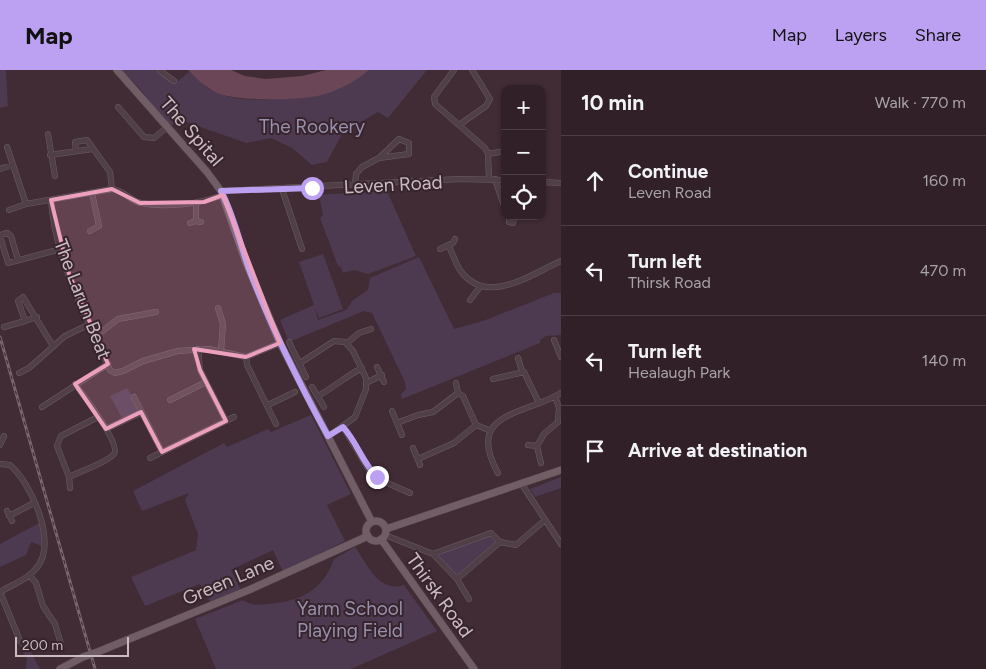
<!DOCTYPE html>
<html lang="en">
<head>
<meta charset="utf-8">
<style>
  :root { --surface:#312028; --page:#3d2d34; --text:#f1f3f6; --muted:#a8a3a8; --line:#4c3e45; --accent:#bca0f2 }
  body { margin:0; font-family:Figtree,sans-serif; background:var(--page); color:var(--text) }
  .controls { position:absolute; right:15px; top:15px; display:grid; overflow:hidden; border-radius:10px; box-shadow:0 1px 4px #0004 }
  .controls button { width:45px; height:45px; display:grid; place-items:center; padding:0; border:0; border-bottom:1px solid var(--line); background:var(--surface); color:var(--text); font:25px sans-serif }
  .scale { position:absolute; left:15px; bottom:12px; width:114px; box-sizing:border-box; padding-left:5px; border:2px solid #cbbcc2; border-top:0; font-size:14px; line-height:18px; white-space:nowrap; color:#cbbcc2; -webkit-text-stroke:4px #37242c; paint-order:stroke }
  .stop { position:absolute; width:15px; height:15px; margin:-11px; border:4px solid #bca0f2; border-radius:50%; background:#fff }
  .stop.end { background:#bca0f2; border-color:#fff; box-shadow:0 1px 5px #0008 }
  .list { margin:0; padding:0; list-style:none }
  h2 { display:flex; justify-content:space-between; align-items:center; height:65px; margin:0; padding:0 20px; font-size:21px }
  h2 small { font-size:16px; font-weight:400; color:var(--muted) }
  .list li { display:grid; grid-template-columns:32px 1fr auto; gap:15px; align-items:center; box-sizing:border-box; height:90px; padding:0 20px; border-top:1px solid var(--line) }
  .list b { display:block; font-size:19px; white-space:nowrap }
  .list p { margin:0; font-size:16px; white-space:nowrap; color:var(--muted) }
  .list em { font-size:16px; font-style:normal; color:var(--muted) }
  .icon { flex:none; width:28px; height:28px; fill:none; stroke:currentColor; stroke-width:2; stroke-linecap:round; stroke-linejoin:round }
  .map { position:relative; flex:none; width:561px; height:599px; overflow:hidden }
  header { display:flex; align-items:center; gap:30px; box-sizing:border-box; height:70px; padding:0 25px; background:var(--accent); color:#111 }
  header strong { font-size:24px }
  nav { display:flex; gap:28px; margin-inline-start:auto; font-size:18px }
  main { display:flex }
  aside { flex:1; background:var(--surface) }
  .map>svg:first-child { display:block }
  .green { fill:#4d3a50 }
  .water { fill:#6a4656 }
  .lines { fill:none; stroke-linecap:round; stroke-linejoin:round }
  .minor-casing { stroke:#6e5d65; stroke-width:6 }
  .major-casing { stroke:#5a4950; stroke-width:8 }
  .minor { stroke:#513f47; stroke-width:5 }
  .major { stroke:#715d66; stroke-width:7 }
  .rail-casing { stroke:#7a666e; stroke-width:3 }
  .rail { stroke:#37242c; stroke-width:1; stroke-dasharray:4; stroke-linecap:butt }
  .major-bridge-casing { stroke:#5a4950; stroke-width:8; stroke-linecap:butt }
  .major-bridge { stroke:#715d66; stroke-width:7 }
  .route { stroke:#bca0f2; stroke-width:6 }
  .marked { fill:#eda0be; fill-opacity:0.2; stroke:#eda0be; stroke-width:4; stroke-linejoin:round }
  .labels { text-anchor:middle; stroke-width:4; stroke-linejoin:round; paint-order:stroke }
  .park-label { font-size:19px; fill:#9891ad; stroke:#37242c }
  .street-label { font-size:19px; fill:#cbbcc2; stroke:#37242c }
</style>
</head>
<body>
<header>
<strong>Map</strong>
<nav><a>Map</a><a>Layers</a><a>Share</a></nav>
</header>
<main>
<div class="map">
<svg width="561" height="599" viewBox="0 0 561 599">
  <rect width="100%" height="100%" fill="#412b35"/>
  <path class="green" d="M0 0H6L8 36 0 38Z
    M122 0H154L174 14 189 2C197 8 207 19 217 23 254 38 339 27 369 0H427L388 48 378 42 343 62 327 92 312 95 292 78 271 68 246 73 181 50 166 58 143 22Z
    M387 121 416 186 368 204 354 200 343 203 341 197 338 196 320 148 323 145 320 130 315 125Z
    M323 184 343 239 319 248 315 238 318 250 346 240 353 230 368 220 370 208 419 187 454 259 483 251 554 223H561V265L546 266 540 270V273L402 329 401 324 406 319 405 312 372 243 364 241 289 272 280 250 314 235 299 192Z
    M127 318 142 342 123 350 110 326Z
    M311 345 351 424 327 435 345 471 283 502 273 480 231 500 241 520 210 532 200 514 145 536 131 507 196 480 198 464 185 430 189 423 142 441 133 421 224 373 227 377 268 359 271 362Z
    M561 407V418L535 427 530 419Z
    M41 452 45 477 31 472 26 485 0 497V474Z
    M489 465 497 473 458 506 437 485Z
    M355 477C368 495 378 523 404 515L437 561 351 599H216L195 549 243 530C251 536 259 535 269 534 300 531 323 521 334 489Z
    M25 571 40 599H26L27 589 19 574Z"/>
  <path class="water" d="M188 0H231L245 6 266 9 302 6 326 0H369C357 11 341 19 325 24 306 31 232 32 215 22 206 17 195 8 188 0Z"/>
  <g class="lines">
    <g class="minor-casing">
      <path id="minor" d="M159 0 174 11
        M454 0 434 27 435 34 485 78 488 84 489 109
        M118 37 144 67 154 68 166 58
        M459 55 486 36 490 29 472 0
        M48 64 55 106
        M7 77 13 95
        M76 81 75 72 87 70 110 102 112 119
        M488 84 505 81
        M50 85 92 79
        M0 99 13 95 26 134
        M495 109 505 139
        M542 112 561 113
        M355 116 356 104 362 97 379 88 399 69 409 73V84L379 88
        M282 119 302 179
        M221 121 460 109 505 110
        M51 130C55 189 86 247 110 300L115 303 123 301 143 291 178 281 209 279 246 287 280 273
        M196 133V151
        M9 140 26 134 112 119C124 120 130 131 141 133 166 138 199 134 223 125
        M509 146V152L513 153 514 148 510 147
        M190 153 196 151 201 152
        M90 161 99 156 92 123
        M0 165 7 163 11 166 18 190
        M0 166 8 193 61 179
        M448 175C453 183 455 193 460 200 486 237 530 205 561 191
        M440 179 453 173 455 169
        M470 230 480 217
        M218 238 223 254 221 281
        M37 247 25 251 18 231 23 227 53 276
        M4 257 25 251
        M95 267 118 249 156 242
        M554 270 561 287
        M289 272 306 307
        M347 273 359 263 371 259
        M198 279 200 300 226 351
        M246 287 247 295 276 354
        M518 288 522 301
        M300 293 334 271 345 272 353 281 366 308V319L355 347 329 366
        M377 297 384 312
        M19 303 29 298 65 266 90 254
        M493 309 524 302 539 333
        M366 313 382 305
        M456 313 458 323
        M312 317 324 337
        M318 326C333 318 346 306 362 298
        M134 327 162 382
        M170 330 206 312
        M268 335 295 322
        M42 337 108 294
        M392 341 402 365
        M397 353 418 345 433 342 458 323 463 326 476 355 491 361
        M343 357 369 400 383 411 410 423
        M106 359 142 342
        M0 375 4 366
        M528 375 537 376
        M413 378 420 395
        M150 388 234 347
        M418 389 454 373 476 355
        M541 393 537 376 544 364 558 352 559 338 555 326
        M0 394 10 395C31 413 57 471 38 496 29 509 13 514 0 522
        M498 403C464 342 525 345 561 323
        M69 407C79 402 108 392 114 384 121 374 83 324 75 314
        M521 413 561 474
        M70 418 69 407 57 376 61 366 98 347
        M7 441 12 451
        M9 446 34 433
        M385 465 433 484
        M500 472 457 509 433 484 491 463 500 472 516 475 545 450
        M30 506 36 513 43 536 55 554 61 574
        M457 509 469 529
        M0 522 20 571"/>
    </g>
    <g class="major-casing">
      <path id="major" d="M117 0 207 102 221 121 246 192 280 273 372 452
        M366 461a10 10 0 1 1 20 0a10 10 0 1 1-20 0Z
        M386 459 561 400
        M381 469 474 599
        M100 581 251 519 368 466
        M60 599 83 587"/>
    </g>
    <use href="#minor" class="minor"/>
    <use href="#major" class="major"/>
    <g class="rail-casing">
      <path id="rail" d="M0 267 95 599"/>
    </g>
    <use href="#rail" class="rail"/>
    <g class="major-bridge-casing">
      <path id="major-bridge" d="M83 587 100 581"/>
    </g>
    <use href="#major-bridge" class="major-bridge"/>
  </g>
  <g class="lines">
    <path class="route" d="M312 118 221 121C235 147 241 179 252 207 274 262 300 315 328 366L343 357C357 372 362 392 377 407"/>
  </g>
  <path class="marked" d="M112 119 140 133 204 132 223 125 280 273 246 287 194 279 200 300 226 351 162 382 141 342 106 359 75 314 108 294 69 204 51 130Z"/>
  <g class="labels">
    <g class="park-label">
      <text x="312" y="63">The Rookery</text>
      <text x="350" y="545">Yarm School<tspan x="350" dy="22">Playing Field</tspan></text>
    </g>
    <g class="street-label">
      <text transform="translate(192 61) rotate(49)" y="7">The Spital</text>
      <text transform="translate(393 114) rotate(-3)" y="7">Leven Road</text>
      <text transform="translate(83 229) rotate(69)" y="7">The Larun Beat</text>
      <text transform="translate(228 510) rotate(-23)" y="7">Green Lane</text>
      <text transform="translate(440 525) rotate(54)" y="7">Thirsk Road</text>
    </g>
  </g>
</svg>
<div class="controls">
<button>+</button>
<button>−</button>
<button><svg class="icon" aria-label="locate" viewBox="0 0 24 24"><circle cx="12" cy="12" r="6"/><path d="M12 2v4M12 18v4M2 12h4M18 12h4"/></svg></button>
</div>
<div class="scale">200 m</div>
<div class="stop" style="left:312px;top:118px"></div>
<div class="stop end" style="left:377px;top:407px"></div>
</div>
<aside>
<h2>10 min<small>Walk · 770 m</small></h2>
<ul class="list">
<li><svg class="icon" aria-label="ahead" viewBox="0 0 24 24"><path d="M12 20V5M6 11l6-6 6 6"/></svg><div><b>Continue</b><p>Leven Road</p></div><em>160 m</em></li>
<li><svg class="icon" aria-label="left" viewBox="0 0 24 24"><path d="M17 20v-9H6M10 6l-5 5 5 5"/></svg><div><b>Turn left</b><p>Thirsk Road</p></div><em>470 m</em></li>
<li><svg class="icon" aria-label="left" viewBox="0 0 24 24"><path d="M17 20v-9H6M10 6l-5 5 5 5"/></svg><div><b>Turn left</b><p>Healaugh Park</p></div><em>140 m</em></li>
<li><svg class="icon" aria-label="arrive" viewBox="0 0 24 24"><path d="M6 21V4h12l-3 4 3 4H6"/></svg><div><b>Arrive at destination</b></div></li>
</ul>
</aside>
</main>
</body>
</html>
